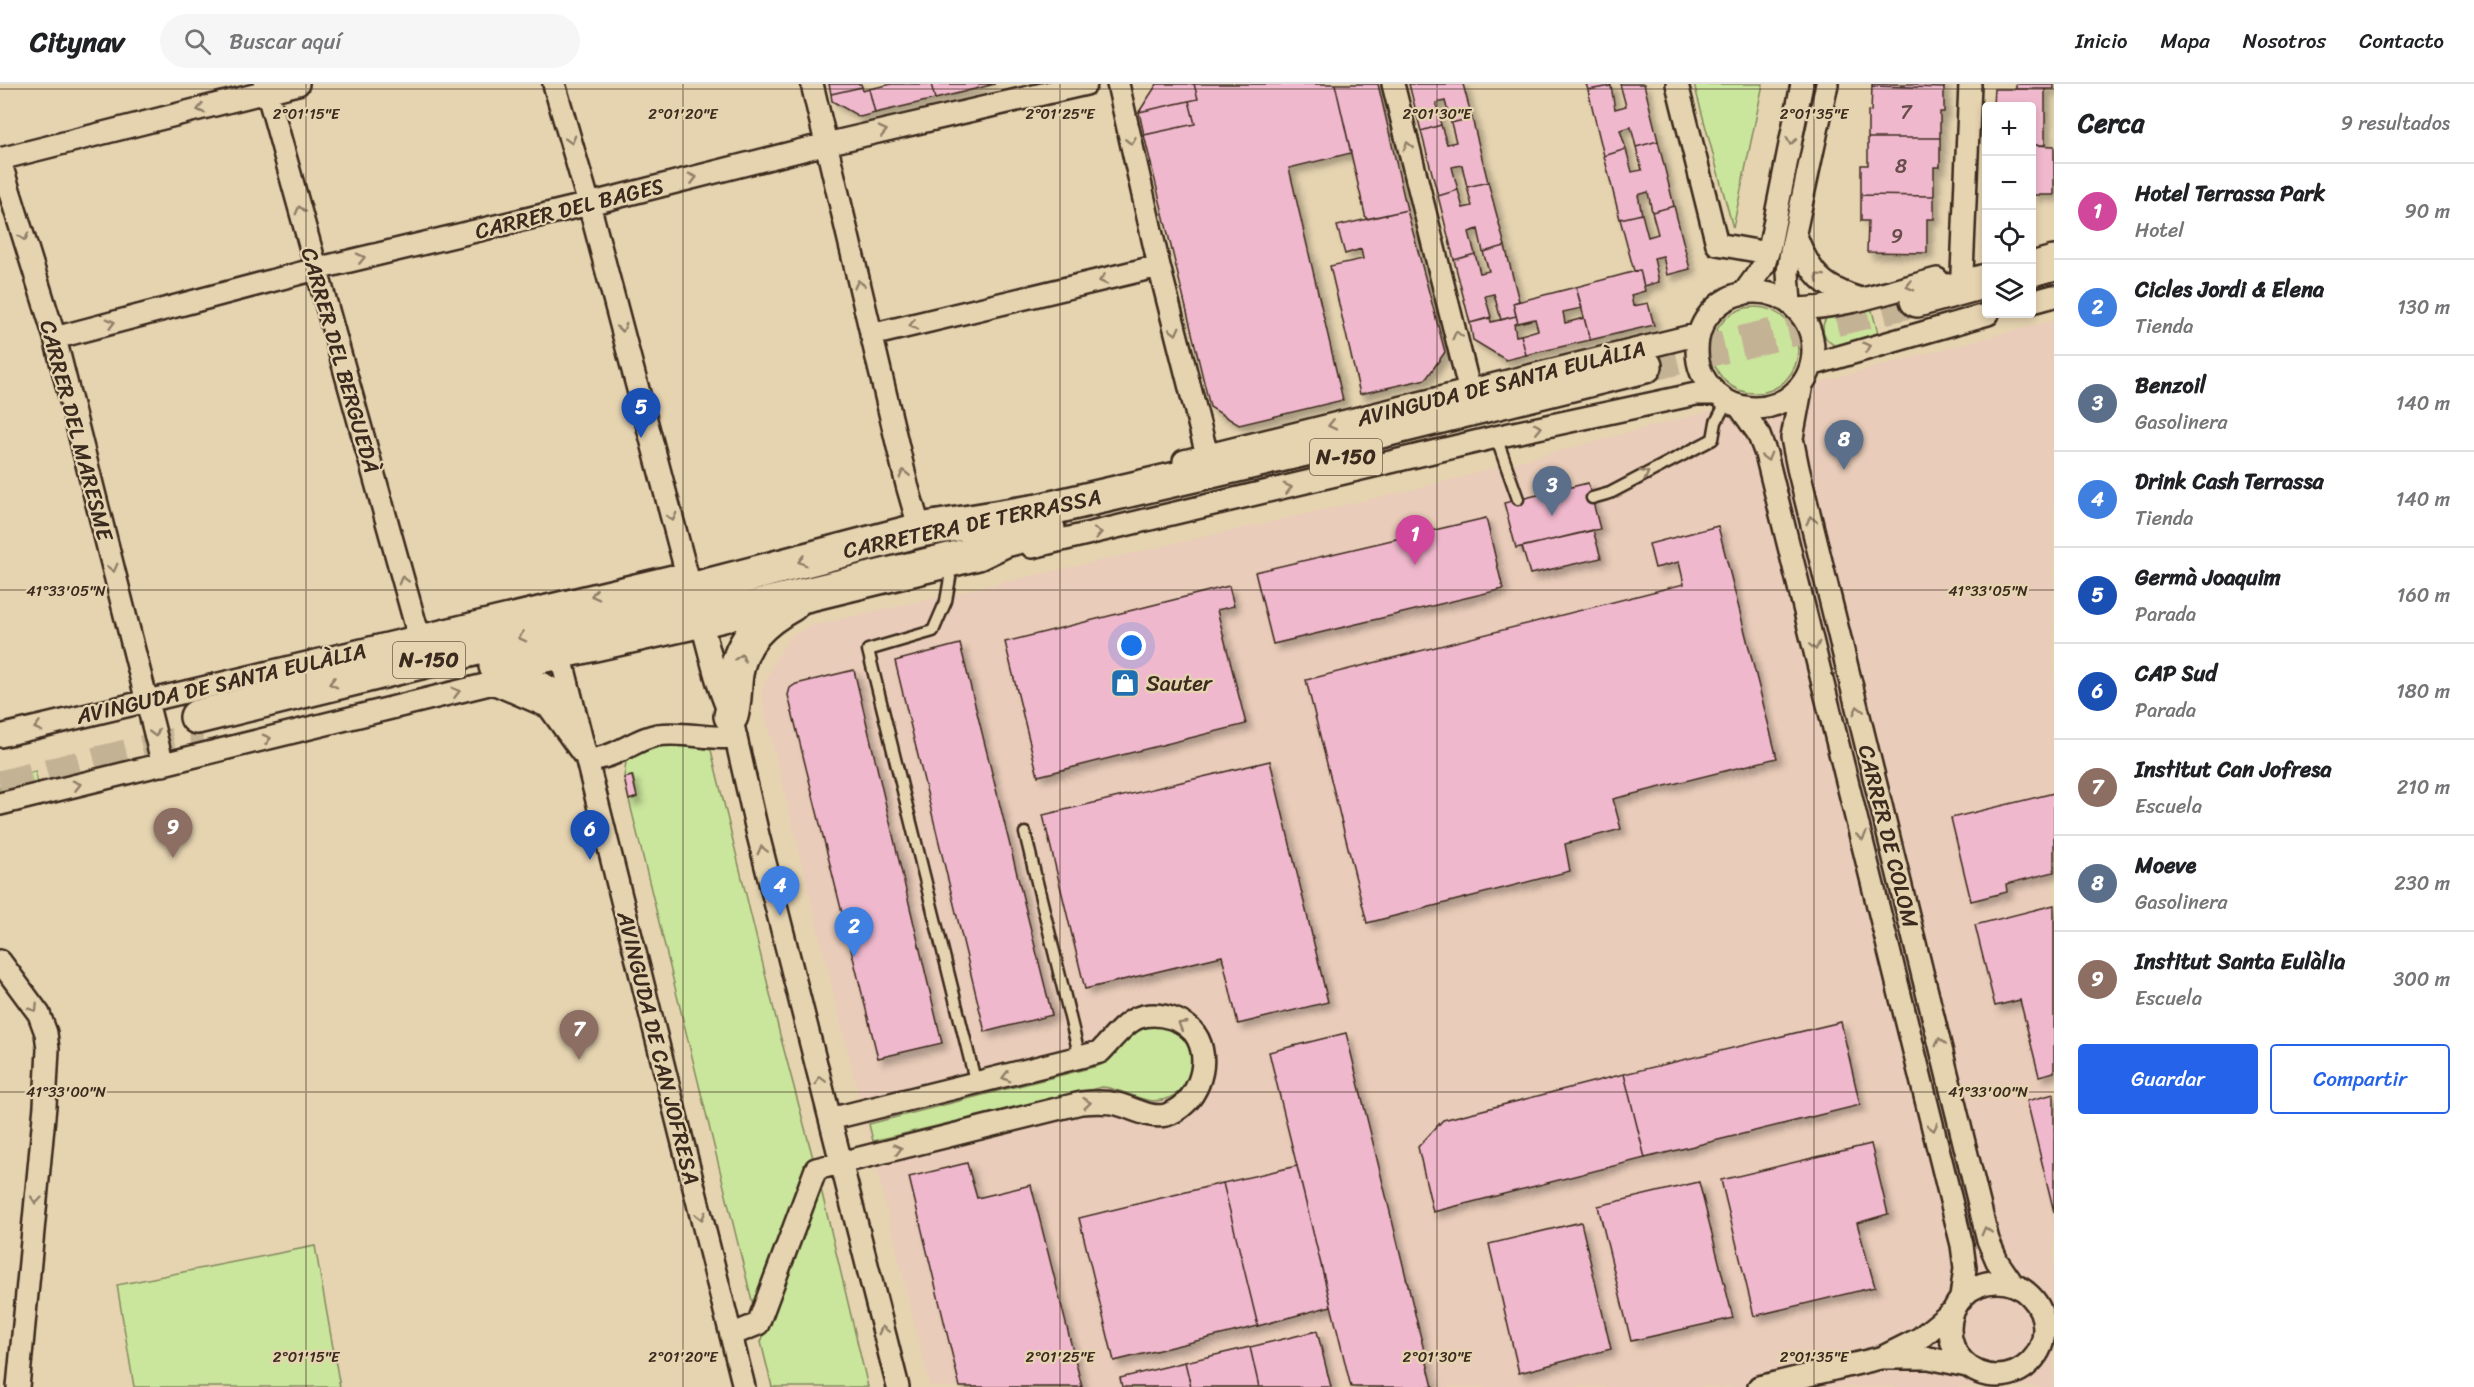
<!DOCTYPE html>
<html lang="es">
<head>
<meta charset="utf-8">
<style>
  :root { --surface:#fff; --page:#f6f6f6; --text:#202124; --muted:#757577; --line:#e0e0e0; --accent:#2563eb }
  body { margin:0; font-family:Sriracha,sans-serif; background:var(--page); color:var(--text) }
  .controls { position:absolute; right:18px; top:18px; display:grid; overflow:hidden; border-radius:6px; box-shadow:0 3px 9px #0003 }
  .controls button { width:54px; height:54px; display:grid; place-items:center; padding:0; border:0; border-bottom:2px solid var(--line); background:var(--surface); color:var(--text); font:30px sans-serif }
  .you { position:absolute; left:1132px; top:562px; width:21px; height:21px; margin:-15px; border:4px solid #fff; border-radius:50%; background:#1a73e8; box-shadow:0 0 0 9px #1a73e833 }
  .badge { display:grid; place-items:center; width:39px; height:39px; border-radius:50%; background:var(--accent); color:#fff; font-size:20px; font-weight:700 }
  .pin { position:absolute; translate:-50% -50px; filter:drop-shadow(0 2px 3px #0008) }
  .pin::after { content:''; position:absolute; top:32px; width:21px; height:18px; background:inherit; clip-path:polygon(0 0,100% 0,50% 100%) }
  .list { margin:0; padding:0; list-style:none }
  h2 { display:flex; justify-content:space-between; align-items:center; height:78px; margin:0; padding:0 24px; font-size:26px }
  h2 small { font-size:20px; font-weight:400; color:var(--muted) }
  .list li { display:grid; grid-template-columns:39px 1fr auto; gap:18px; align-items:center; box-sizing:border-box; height:96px; padding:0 24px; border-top:2px solid var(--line) }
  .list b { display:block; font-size:22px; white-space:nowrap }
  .list p { margin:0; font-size:20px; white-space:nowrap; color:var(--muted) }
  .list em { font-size:20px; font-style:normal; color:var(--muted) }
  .actions { display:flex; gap:12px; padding:18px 24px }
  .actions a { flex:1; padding:14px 0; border:2px solid var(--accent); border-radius:6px; text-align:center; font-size:21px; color:var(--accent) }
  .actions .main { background:var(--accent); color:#fff }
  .icon { flex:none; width:33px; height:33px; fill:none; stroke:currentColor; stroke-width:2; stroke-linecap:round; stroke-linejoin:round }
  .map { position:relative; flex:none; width:2054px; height:1303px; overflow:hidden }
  header { display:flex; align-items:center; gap:36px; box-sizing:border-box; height:84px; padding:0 30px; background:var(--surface); border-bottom:2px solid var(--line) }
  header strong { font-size:28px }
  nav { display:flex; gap:33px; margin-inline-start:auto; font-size:21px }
  .search { width:420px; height:54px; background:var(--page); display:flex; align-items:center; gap:15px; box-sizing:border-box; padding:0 21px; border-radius:33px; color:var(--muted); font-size:22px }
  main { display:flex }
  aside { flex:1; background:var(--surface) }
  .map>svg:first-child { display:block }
  .built { fill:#e9ccb9 }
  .green { fill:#cae59c; stroke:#82885d; stroke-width:1.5 }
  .building { fill:#f0b8cd; stroke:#3b2a1e; stroke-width:1.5; filter:url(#shadow) }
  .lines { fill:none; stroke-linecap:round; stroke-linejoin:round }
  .primary-tunnel { stroke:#c4b294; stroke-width:33; stroke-dasharray:33 16; stroke-linecap:butt }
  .lane-casing { stroke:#3b2a1e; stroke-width:15 }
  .street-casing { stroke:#3b2a1e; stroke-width:26 }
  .primary-casing { stroke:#3b2a1e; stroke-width:38 }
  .lane { stroke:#e6d4b1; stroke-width:10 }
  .street { stroke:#e6d4b1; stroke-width:21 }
  .primary { stroke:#e6d4b1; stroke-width:33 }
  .oneway { stroke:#907f68 }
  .ticks { fill:none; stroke:#3b2a1e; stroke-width:1.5; stroke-opacity:0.45 }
  .labels { text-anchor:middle; stroke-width:4.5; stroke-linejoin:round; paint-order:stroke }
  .number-label { font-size:20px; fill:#684e4a }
  .shield { fill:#e6d4b1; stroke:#6e5d4a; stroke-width:1.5 }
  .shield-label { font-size:21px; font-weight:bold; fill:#3b2a1e }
  .street-label { font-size:22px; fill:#3b2a1e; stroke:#e6d4b1 }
  .poi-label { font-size:22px; fill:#3b2a1e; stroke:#e6d4b1; text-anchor:start }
  .ticks-label { font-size:15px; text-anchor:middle; fill:#3b2a1e; stroke:#e6d4b1; stroke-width:4.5; stroke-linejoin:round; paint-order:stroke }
</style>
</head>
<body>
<header>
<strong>Citynav</strong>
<div class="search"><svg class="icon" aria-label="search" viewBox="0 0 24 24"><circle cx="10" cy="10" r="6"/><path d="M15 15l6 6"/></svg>Buscar aquí</div>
<nav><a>Inicio</a><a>Mapa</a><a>Nosotros</a><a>Contacto</a></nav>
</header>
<main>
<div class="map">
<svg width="2054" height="1303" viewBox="0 0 2054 1303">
  <defs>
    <filter id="shadow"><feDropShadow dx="5.5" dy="5.5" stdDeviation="3" flood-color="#0004"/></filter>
  </defs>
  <rect width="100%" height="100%" fill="#e6d4b1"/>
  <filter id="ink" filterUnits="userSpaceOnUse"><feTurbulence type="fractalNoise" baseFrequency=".0167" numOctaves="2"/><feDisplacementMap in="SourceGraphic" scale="12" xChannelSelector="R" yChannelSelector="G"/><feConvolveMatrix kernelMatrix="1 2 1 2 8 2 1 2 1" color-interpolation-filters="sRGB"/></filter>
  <g filter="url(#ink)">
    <path class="built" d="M2054 236V1303H930L766 634 762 607 774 578 791 552 810 542 1415 405Z"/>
    <path class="green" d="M1694 0H1763L1733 144Z
      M1870 219 1879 253 1839 263C1823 258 1818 243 1829 230Z
      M1712 266a43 43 0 1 1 86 0a43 43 0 1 1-86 0Z
      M673 659 711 666 780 951 813 1074 755 1229 629 716 637 713 633 692 624 694 626 677 653 662Z
      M35 687 39 705 0 715V702Z
      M1157 942C1166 944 1174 946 1182 953 1201 971 1192 1004 1169 1014 1146 1024 1124 1004 1102 1003L873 1057 869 1040 1101 981C1125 965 1122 946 1157 942Z
      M821 1105 868 1303H772L761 1258Z
      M315 1162 340 1303H134L117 1201Z"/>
    <path class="building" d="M829 0H861L862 3 831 10Z
      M892 0H931L935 15 875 29 869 5Z
      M931 0H995L935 15Z
      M1157 0H1194L1198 15 1139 28Z
      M1194 0H1335L1351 69 1289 84 1343 316 1239 341 1210 323 1144 51 1195 40 1189 17 1198 15Z
      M1335 0H1378L1407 126 1366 135Z
      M1409 0H1463L1472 34 1451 39 1445 17 1436 19 1441 41 1421 47Z
      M1586 0H1610L1611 2 1588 6Z
      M1620 0H1644L1658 57 1636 63 1631 43 1620 46 1626 65 1604 72 1588 6 1611 2 1615 25 1626 22Z
      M1872 0H1945L1944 4 1872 2Z
      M2016 0H2054V5H2016Z
      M1872 2 1944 4V28H1940V54H1868V27L1871 28Z
      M862 3 863 7 869 5 875 29 860 33 832 17 831 10Z
      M1994 5H2045V61H2032V22H1993Z
      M1189 17 1195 40 1144 51 1139 28Z
      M1472 34 1488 98 1467 103 1462 81 1452 83 1458 106 1438 112 1421 47 1441 41 1447 60 1456 58 1451 39Z
      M1868 54H1940V83H1934V112L1861 111V81H1868Z
      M1658 57 1674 122 1652 128 1648 108 1638 111 1642 130 1620 135 1604 72 1626 65 1632 88 1642 86 1636 63Z
      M2032 61 2054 62V111H2032Z
      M1488 98 1505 162 1483 168 1478 145 1469 148 1475 170 1454 176 1438 112 1458 106 1463 124 1472 122 1467 103Z
      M1861 111 1934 112V135H1927V169L1867 168 1868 137H1861Z
      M1674 122 1690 185 1667 191 1663 172 1654 174 1659 198 1644 202 1640 186 1634 187 1620 135 1642 130 1648 153 1658 150 1652 128Z
      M1407 126 1445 268 1426 295 1360 310 1330 182 1363 175 1361 165 1345 170 1337 142Z
      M1505 162 1519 217 1513 219 1516 232 1501 236 1494 210 1485 212 1491 233 1470 239 1454 176 1475 170 1480 189 1489 187 1483 168Z
      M1640 186 1645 207 1631 211 1633 222 1648 219 1654 241 1590 256 1576 203Z
      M1576 203 1582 224 1563 228 1565 239 1584 234 1590 256 1526 271 1521 251 1538 246 1535 235 1518 239 1513 219Z
      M1516 232 1518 239 1514 240 1516 252 1521 251 1526 271 1506 276 1473 256 1470 239 1490 234 1491 238Z
      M1588 399 1600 445 1516 464 1504 419Z
      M1486 434 1503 505 1273 560 1255 488Z
      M1718 442 1777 674 1613 715 1621 745 1565 760 1570 787 1367 839 1306 596 1684 500 1679 478 1655 484 1649 460Z
      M1593 446 1601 474 1530 490 1522 463Z
      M1229 502 1234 522 1217 526 1246 640 1038 692 1005 558Z
      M960 560 1052 931 985 948 895 577Z
      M854 586 942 959 878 974 788 611 790 604 796 600Z
      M1270 677 1328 918 1238 940 1222 872 1085 905 1043 731Z
      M632 692 637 713 629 716 624 694Z
      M2054 709V788L2006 800 2007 808 1971 817 1951 734Z
      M2054 821V988L2039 992 2020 916 1995 922 1975 841Z
      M1841 938 1860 1021 1645 1074 1624 990Z
      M1346 949 1433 1303H1351L1269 968Z
      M1624 990 1645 1074 1433 1128 1418 1063 1443 1036Z
      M2054 1010V1128L2027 1017Z
      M1871 1060 1888 1130 1857 1139 1875 1203 1754 1232 1721 1096Z
      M967 1079 977 1114 1031 1101 1082 1303H960L909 1093Z
      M1297 1082 1331 1222 1258 1242 1223 1099Z
      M1699 1098 1733 1234 1631 1257 1598 1122Z
      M1223 1099 1258 1242 1114 1277 1079 1134Z
      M1581 1138 1611 1265 1519 1289 1489 1160Z
      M1317 1247 1331 1303H1259L1250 1263Z
      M1250 1263 1259 1303H1191L1185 1278Z
      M1185 1278 1191 1303H1122L1120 1294Z"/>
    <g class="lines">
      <path class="primary-tunnel" d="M1645 282 1917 216
        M0 703 203 653"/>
      <g class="lane-casing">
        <path id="lane" d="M1496 353 1518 415
          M1592 414 1610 409 1713 355 1716 338 1727 317
          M950 494 946 517 933 547 868 566 976 1000
          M1025 749 1080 974"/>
      </g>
      <g class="street-casing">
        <path id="street" d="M265 0 419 553
          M554 0 589 120 691 506C707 547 712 594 731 632L758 751 898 1303
          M812 0 907 401 920 446 931 443
          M1118 0 1159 182 1207 371
          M1393 0 1470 308
          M1677 0 1717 160 1768 169
          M0 75 298 0
          M0 77 55 254 163 681
          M1796 152C1810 189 1822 204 1861 215
          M1962 189 1970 0
          M1697 266a58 58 0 1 1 116 0a58 58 0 1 1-116 0Z
          M1743 210 1764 181 1770 161 1802 0
          M2032 218 2054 212
          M1790 220 1788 188 1791 167 1827 0
          M1796 225C1844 224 1890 207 1937 195
          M871 251 1159 182
          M55 254 316 185 589 120 826 60 1086 0
          M1811 281 1988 230
          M1802 300 1792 354 1798 384 1988 1156 1997 1177 2012 1199
          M1739 322 1758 349 1766 370 1962 1161 1965 1184 1961 1213
          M1184 377 1699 250
          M1032 463 1496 353 1696 310H1716
          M572 558 564 567 563 581 744 1303
          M495 586 542 599 571 617
          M0 652 686 489
          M588 677C597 675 606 673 615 669 629 663 641 654 657 651 684 647 710 656 736 653
          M0 720 493 599 549 623 582 669
          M0 877 39 930 46 949 48 965 45 1022 18 1303
          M1950 1245a47 47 0 1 1 94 0a47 47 0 1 1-94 0Z
          M731 1251 758 1240 816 1085 1081 1019C1093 1018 1105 1017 1117 1020 1133 1024 1150 1035 1166 1031 1196 1022 1211 982 1198 955 1188 935 1157 926 1137 934 1122 941 1111 957 1100 968L830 1035
          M1885 1272 1919 1255 1952 1228
          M1759 1303 1880 1274H1929L1967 1282"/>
      </g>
      <g class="primary-casing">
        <path id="primary" d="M2032 185 2054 179
          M1917 216 1986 197
          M496 582 703 536 978 469 1005 456 1048 445
          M731 632C735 618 734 604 736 590 741 556 763 536 792 520
          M197 633 661 519 691 506 920 446 1038 427 1336 358 1645 282"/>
      </g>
      <use href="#lane" class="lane"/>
      <use href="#street" class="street"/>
      <use href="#primary" class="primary"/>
    </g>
    <defs><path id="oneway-chevron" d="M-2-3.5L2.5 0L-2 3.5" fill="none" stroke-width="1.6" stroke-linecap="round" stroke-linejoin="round" transform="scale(1.5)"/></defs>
    <g class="oneway">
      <use href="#oneway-chevron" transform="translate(201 25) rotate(166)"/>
      <use href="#oneway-chevron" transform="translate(883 47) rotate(-13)"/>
      <use href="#oneway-chevron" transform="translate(571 56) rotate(74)"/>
      <use href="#oneway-chevron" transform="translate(1131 57) rotate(77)"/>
      <use href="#oneway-chevron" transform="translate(1791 57) rotate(101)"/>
      <use href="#oneway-chevron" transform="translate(1408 62) rotate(-104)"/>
      <use href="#oneway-chevron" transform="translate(693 94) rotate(-14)"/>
      <use href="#oneway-chevron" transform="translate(300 126) rotate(-105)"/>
      <use href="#oneway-chevron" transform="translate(24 153) rotate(73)"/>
      <use href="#oneway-chevron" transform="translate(361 174) rotate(-13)"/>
      <use href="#oneway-chevron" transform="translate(1819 193) rotate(-136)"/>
      <use href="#oneway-chevron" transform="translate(1103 196) rotate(167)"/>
      <use href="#oneway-chevron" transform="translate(859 200) rotate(-103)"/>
      <use href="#oneway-chevron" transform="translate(1910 202) rotate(165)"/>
      <use href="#oneway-chevron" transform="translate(111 239) rotate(-15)"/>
      <use href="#oneway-chevron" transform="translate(913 241) rotate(167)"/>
      <use href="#oneway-chevron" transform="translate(622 244) rotate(75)"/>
      <use href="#oneway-chevron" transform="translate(1175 247) rotate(76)"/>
      <use href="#oneway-chevron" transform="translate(1457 251) rotate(-104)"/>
      <use href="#oneway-chevron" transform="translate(1867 263) rotate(-15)"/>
      <use href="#oneway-chevron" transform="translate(1332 341) rotate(167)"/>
      <use href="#oneway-chevron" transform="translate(1538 344) rotate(-12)"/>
      <use href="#oneway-chevron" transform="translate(1767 373) rotate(74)"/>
      <use href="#oneway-chevron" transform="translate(904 390) rotate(-103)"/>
      <use href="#oneway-chevron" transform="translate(1645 390) rotate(-28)"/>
      <use href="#oneway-chevron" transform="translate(1288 404) rotate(-14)"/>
      <use href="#oneway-chevron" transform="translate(672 433) rotate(75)"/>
      <use href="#oneway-chevron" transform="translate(1811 436) rotate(-104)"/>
      <use href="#oneway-chevron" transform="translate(1098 449) rotate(-12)"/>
      <use href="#oneway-chevron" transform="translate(802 477) rotate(165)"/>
      <use href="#oneway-chevron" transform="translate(113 484) rotate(76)"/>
      <use href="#oneway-chevron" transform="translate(403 496) rotate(-106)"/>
      <use href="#oneway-chevron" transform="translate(595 511) rotate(167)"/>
      <use href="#oneway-chevron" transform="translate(522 553) rotate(166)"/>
      <use href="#oneway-chevron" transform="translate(1815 562) rotate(76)"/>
      <use href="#oneway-chevron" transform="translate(741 574) rotate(-73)"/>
      <use href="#oneway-chevron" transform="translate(333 599) rotate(166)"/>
      <use href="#oneway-chevron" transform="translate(456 608) rotate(-14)"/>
      <use href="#oneway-chevron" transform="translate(1858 626) rotate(-104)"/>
      <use href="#oneway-chevron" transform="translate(38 643) rotate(166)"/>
      <use href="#oneway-chevron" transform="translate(155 649) rotate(75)"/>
      <use href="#oneway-chevron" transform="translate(267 655) rotate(-14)"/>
      <use href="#oneway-chevron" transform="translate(77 701) rotate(-14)"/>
      <use href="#oneway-chevron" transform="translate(1862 752) rotate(76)"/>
      <use href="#oneway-chevron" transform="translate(762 766) rotate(-104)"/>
      <use href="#oneway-chevron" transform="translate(34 924) rotate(57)"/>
      <use href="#oneway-chevron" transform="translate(1182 941) rotate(-149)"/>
      <use href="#oneway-chevron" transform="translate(1940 958) rotate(-104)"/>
      <use href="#oneway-chevron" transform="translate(1006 993) rotate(166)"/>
      <use href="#oneway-chevron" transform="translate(820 996) rotate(-104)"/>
      <use href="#oneway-chevron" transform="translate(1087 1019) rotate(-5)"/>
      <use href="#oneway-chevron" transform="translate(1933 1043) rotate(76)"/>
      <use href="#oneway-chevron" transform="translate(898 1065) rotate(-14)"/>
      <use href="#oneway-chevron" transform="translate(36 1116) rotate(95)"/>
      <use href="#oneway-chevron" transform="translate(701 1132) rotate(76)"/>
      <use href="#oneway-chevron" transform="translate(1986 1147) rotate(-105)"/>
      <use href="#oneway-chevron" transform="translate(883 1246) rotate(-104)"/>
    </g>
  </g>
  <path class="ticks" d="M306 0V1303M683 0V1303M1060 0V1303M1437 0V1303M1814 0V1303M0 5H2054M0 506H2054M0 1008H2054"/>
  <defs>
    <g id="shop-square" transform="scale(1.5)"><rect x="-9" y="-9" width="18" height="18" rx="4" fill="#1f6fb2" stroke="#e6d4b1"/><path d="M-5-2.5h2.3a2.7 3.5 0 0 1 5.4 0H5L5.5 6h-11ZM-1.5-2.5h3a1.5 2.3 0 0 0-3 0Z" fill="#fff"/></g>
  </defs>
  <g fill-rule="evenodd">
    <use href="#shop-square" x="1125" y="599"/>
  </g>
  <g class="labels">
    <g class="number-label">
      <text x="1906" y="35">7</text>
      <text x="1901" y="89">8</text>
      <text x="1897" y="159">9</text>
    </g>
    <g class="shield">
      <rect x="1310" y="355" width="72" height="36" rx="4.5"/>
      <rect x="393" y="558" width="72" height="36" rx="4.5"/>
    </g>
    <g class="shield-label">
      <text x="1346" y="380">N-150</text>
      <text x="429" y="583">N-150</text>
    </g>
    <g class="street-label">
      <text transform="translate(569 124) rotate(-14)" y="8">CARRER DEL BAGES</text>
      <text transform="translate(341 276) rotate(74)" y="8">CARRER DEL BERGUEDÀ</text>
      <text transform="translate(1501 299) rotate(-14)" y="8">AVINGUDA DE SANTA EULÀLIA</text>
      <text transform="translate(77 346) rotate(75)" y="8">CARRER DEL MARESME</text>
      <text transform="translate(972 439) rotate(-12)" y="8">CARRETERA DE TERRASSA</text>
      <text transform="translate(221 599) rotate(-13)" y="8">AVINGUDA DE SANTA EULÀLIA</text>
      <text transform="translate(1889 752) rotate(76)" y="8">CARRER DE COLOM</text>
      <text transform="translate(659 964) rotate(76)" y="8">AVINGUDA DE CAN JOFRESA</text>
    </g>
    <g class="poi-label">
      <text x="1146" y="607">Sauter</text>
    </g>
  </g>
  <g class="ticks-label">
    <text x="306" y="35">2°01'15"E</text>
    <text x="683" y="35">2°01'20"E</text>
    <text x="1060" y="35">2°01'25"E</text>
    <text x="1437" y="35">2°01'30"E</text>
    <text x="1814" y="35">2°01'35"E</text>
    <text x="66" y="512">41°33'05"N</text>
    <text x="1988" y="512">41°33'05"N</text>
    <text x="66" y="1013">41°33'00"N</text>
    <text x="1988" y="1013">41°33'00"N</text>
    <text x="306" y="1278">2°01'15"E</text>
    <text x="683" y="1278">2°01'20"E</text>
    <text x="1060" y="1278">2°01'25"E</text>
    <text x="1437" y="1278">2°01'30"E</text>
    <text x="1814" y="1278">2°01'35"E</text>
  </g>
</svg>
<div class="controls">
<button>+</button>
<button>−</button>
<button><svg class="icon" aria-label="locate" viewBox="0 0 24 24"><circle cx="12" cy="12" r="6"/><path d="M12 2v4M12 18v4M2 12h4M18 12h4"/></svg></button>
<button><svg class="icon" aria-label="layers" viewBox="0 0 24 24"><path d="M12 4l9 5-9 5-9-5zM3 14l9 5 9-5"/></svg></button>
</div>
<div class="you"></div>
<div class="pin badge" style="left:1415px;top:481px;background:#d1479c">1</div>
<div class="pin badge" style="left:854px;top:873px;background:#3f7fe0">2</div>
<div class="pin badge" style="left:1552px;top:432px;background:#5c6f8a">3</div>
<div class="pin badge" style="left:780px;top:832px;background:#3f7fe0">4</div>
<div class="pin badge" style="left:641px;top:354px;background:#1a4fb4">5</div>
<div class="pin badge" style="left:590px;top:776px;background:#1a4fb4">6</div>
<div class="pin badge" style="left:579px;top:976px;background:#8d6e63">7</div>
<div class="pin badge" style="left:1844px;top:386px;background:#5c6f8a">8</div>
<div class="pin badge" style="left:173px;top:774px;background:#8d6e63">9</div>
</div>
<aside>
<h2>Cerca<small>9 resultados</small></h2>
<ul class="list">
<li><span class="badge" style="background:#d1479c">1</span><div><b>Hotel Terrassa Park</b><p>Hotel</p></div><em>90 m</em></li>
<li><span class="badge" style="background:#3f7fe0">2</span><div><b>Cicles Jordi &amp; Elena</b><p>Tienda</p></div><em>130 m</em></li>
<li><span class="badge" style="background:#5c6f8a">3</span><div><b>Benzoil</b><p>Gasolinera</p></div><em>140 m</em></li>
<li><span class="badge" style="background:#3f7fe0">4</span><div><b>Drink Cash Terrassa</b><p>Tienda</p></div><em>140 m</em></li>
<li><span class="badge" style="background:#1a4fb4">5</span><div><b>Germà Joaquim</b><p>Parada</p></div><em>160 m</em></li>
<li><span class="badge" style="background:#1a4fb4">6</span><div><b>CAP Sud</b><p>Parada</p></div><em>180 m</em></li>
<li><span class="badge" style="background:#8d6e63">7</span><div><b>Institut Can Jofresa</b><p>Escuela</p></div><em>210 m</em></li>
<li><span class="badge" style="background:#5c6f8a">8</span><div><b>Moeve</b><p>Gasolinera</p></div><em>230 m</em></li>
<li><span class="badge" style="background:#8d6e63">9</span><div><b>Institut Santa Eulàlia</b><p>Escuela</p></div><em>300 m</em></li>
</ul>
<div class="actions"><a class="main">Guardar</a><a>Compartir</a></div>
</aside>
</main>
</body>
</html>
